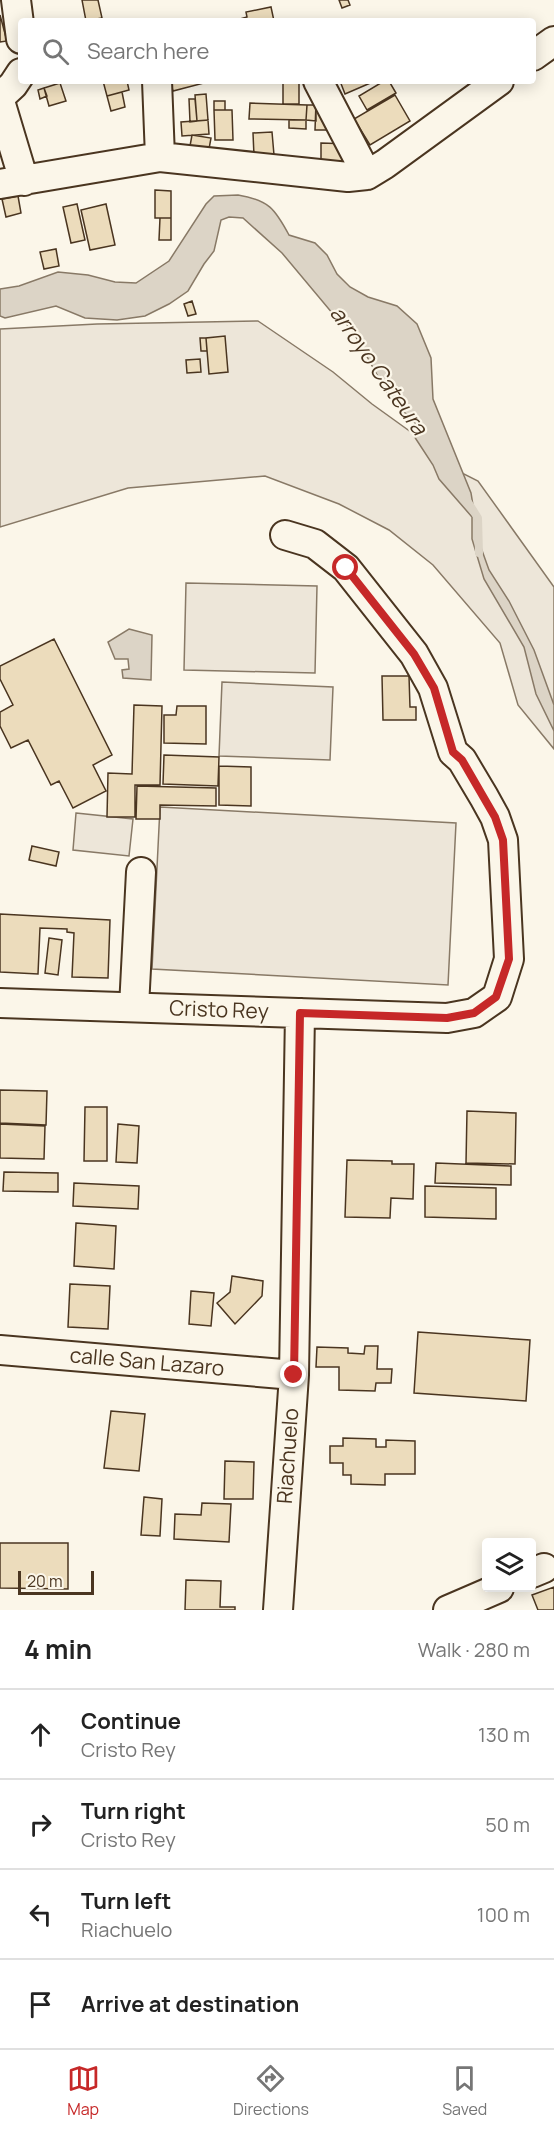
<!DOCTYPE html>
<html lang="en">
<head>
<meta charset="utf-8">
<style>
  :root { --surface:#fff; --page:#f6f6f6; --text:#222; --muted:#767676; --line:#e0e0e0; --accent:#c62828 }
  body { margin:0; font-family:Manrope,sans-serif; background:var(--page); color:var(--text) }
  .controls { position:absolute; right:18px; bottom:18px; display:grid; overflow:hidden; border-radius:6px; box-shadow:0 3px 15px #0003 }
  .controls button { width:54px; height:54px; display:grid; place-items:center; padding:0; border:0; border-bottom:2px solid var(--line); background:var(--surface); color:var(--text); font:30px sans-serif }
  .scale { position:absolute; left:18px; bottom:15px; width:76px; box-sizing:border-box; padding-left:6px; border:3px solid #4a3520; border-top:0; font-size:16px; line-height:21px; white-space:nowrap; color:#4a3520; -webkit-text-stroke:4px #fbf6e9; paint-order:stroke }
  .stop { position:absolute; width:18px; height:18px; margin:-14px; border:4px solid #c62828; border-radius:50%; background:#fff }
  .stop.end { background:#c62828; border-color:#fff; box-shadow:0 2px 6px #0008 }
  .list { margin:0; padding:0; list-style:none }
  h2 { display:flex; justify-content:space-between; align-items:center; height:78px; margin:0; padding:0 24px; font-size:26px }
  h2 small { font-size:20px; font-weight:400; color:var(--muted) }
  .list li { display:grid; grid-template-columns:39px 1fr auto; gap:18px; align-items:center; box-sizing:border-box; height:90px; padding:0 24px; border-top:2px solid var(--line) }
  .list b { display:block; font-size:22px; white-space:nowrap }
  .list p { margin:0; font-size:20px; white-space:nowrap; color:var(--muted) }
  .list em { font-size:20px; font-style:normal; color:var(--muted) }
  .icon { flex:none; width:33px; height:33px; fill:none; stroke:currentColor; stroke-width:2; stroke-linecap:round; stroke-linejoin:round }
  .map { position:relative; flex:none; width:554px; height:1610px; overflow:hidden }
  .search { position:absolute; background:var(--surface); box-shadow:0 3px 15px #0003; left:18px; right:18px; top:18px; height:66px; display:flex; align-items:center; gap:15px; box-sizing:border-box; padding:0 21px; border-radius:6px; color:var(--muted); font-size:22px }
  .sheet { height:438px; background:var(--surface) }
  nav { display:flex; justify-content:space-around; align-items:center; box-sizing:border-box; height:84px; border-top:2px solid var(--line); background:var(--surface); font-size:16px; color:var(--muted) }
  nav a { display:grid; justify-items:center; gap:3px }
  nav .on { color:var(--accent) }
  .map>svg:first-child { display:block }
  .green { fill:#ede6d9; stroke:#887966; stroke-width:1.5 }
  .water { fill:#dcd4c6; stroke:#887966; stroke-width:1.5 }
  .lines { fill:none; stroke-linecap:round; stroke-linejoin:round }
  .stream { stroke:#dcd4c6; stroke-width:8 }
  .building { fill:#ecdcbc; stroke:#4a3520; stroke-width:1.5 }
  .minor-casing { stroke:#4a3520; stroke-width:32 }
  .minor { stroke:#fbf6e9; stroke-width:28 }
  .route { stroke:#c62828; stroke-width:8 }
  .labels { text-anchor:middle; stroke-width:4.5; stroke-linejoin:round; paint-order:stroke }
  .street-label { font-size:21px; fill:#4a3520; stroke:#fbf6e9 }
  .water-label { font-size:22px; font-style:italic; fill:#4a3520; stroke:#fbf6e9 }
</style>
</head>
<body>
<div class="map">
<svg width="554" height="1610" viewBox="0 0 554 1610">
  <rect width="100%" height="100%" fill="#fbf6e9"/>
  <path class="green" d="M258 321 333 372 372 404 422 440 446 465 478 481 554 587V749L518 705 500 643 433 565 389 530 339 504 265 476 128 488 0 527V329L97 324Z
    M186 583 317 586 315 673 184 670Z
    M222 682 333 687 330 760 219 756Z
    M160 807 456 823 448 985 152 969Z
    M76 813 133 819 129 856 73 850Z"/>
  <path class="water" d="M238 195C269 200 275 209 289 235L315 243 327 255 337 274 350 287 368 297 397 306 417 324 431 358 433 399 471 493 479 542 489 570 509 601 534 650 554 705V731L536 694 524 647 484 579 472 539V517L439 479 433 465 414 436 415 423 390 398 351 328 333 314 282 253 243 218 229 217 221 220 214 251 204 264 188 291 169 304 145 316 117 320 85 318 56 306 5 318 0 316V289L19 286 58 272 88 275 115 282 136 283 169 261 206 204 214 196Z
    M129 629 152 635 151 680 123 678 122 670 129 669 128 659H115L108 642Z"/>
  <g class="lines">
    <path class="stream" d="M468 502 478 518 479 553"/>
  </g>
  <path class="building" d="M82 0H98L102 18 86 21Z
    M339 0H348L350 5 342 8Z
    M271 7 274 21H241L240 19 247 17 246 12Z
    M0 15 7 41 0 42Z
    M103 81H127L129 90 107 96Z
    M170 81H204V83L173 91Z
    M283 81H299V104H283Z
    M340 81H375L345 94Z
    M384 81H389L396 93 367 110 359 96Z
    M60 83 66 101 49 106 44 88Z
    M44 88 47 96 40 99 38 90Z
    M122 92 125 107 111 111 107 96Z
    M206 94 208 120 197 121 195 95Z
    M395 95 410 121 370 145 354 119Z
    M189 99H195L197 121 190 122Z
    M214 101H225V110H214Z
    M250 103 307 105 306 120 249 119Z
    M316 103 333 130H315Z
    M307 105H316V121L306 120Z
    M214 110H232L233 140H215Z
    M208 120 209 134 182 136 181 122Z
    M289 120H306V129L289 128Z
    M272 132 274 155 254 156 253 133Z
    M192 135 211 138 209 149 190 146Z
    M321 143 350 144V162L321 161Z
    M155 190 171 191V218H155Z
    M18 196 21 213 6 217 2 199Z
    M77 204 85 240 71 243 63 207Z
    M106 204 115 245 90 250 81 210Z
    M160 218H171V240H159Z
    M56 249 59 266 44 269 40 252Z
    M192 301 196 314 188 316 184 304Z
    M225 336 228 372 209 374 206 338Z
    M200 338H206L207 351H201Z
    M200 359 201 372 187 373 186 360Z
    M54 639 112 755 93 765 106 791 73 808 59 781 51 785 28 740 11 748 0 726V712L13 705 0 679V666Z
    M382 676H409L410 707H416V720H383Z
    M134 705 162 706 160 785H135V817H107L108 773 132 774Z
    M177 706H206V744L164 743V715H176Z
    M164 755 219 757 218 786 163 784Z
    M219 766 251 767V806L219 805Z
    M137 786 216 788V806L160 805V819H136Z
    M32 846 59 852 56 866 29 860Z
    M0 914 110 920 108 978 72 977 74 933 67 932V929L40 928 38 974 0 972Z
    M49 938 62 940 58 975 45 973Z
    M0 1090 47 1091 46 1125 0 1123Z
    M85 1107H107V1161H84Z
    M467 1111 516 1113 515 1164 466 1163Z
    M0 1124 45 1126 44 1159 0 1158Z
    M118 1124 139 1126 137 1163 116 1162Z
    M347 1160 392 1161V1164H414L413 1199 391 1198 390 1218 345 1217Z
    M436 1163 511 1166V1185L435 1183Z
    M4 1172 58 1173V1192L3 1191Z
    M74 1183 139 1186 138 1209 73 1206Z
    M425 1186 496 1188V1219L425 1217Z
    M76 1223 116 1226 114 1269 74 1266Z
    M232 1276 263 1281 262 1296 235 1324 217 1303 230 1292Z
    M70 1284 110 1286 108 1329 68 1327Z
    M191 1291 214 1293 211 1326 189 1324Z
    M418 1332 530 1340 526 1401 414 1393Z
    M365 1346H378L377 1369H392L391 1383H376L375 1391 339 1390V1367H316L317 1347 348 1348V1353L364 1354Z
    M111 1411 145 1414 139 1471 104 1468Z
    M343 1438 376 1439V1447H386V1440L415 1441V1474H385V1485L351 1484V1475H343V1463H330V1446H343Z
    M225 1461 254 1462 253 1499H224Z
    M144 1497 162 1499 160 1536 141 1535Z
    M202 1503 231 1504 229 1542 174 1539 175 1514 201 1515Z
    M0 1543H68V1589L0 1588Z
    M186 1580 221 1581 220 1607H235V1610H185Z
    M554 1587V1610H538L532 1595Z"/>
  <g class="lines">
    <g class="minor-casing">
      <path id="minor" d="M16 0 21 39
        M533 56 554 41
        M157 81 160 157
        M318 81 367 175
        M0 97 13 85 21 73
        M0 101 24 181
        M0 184 160 157 348 177 367 175 385 164 499 81
        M0 1003 447 1018 474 1013 497 997 509 959 503 840 495 817 484 797 462 760 453 752 433 688 414 654 346 568 315 544 285 535
        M134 1007 141 872
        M0 1350 294 1375
        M532 1573 544 1568
        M278 1610 294 1375 300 1013
        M448 1610 499 1588"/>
    </g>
    <use href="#minor" class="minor"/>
  </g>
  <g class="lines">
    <path class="route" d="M294 1375 300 1013 447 1018 474 1013 496 997 509 959 503 840 495 817 462 760 453 752 434 688 414 654 346 568"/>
  </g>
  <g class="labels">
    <g class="street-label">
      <text transform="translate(219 1010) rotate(2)" y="7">Cristo Rey</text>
      <text transform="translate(147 1362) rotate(5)" y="7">calle San Lazaro</text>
      <text transform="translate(288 1456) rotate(-86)" y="7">Riachuelo</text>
    </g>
    <g class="water-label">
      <text transform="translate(379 370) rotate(55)" y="8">arroyo Cateura</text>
    </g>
  </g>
</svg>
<div class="controls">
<button><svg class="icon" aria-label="layers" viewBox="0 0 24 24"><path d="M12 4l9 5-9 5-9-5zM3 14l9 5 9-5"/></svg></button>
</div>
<div class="scale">20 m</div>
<div class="stop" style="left:346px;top:568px"></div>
<div class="stop end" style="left:294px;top:1375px"></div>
<div class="search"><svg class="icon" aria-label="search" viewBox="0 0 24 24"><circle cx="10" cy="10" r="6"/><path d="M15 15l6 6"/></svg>Search here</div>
</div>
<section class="sheet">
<h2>4 min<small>Walk · 280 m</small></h2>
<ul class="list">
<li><svg class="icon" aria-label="ahead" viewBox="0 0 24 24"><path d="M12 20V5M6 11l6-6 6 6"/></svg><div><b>Continue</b><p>Cristo Rey</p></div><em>130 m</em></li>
<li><svg class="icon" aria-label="right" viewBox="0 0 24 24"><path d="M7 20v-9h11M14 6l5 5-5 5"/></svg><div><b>Turn right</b><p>Cristo Rey</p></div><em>50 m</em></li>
<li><svg class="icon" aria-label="left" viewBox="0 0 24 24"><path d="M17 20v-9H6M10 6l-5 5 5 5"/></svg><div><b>Turn left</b><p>Riachuelo</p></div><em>100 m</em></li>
<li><svg class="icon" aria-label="arrive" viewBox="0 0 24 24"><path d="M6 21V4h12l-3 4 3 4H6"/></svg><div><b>Arrive at destination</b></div></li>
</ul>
</section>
<nav>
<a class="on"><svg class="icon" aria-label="map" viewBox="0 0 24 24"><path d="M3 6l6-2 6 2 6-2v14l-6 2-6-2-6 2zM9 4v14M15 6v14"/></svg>Map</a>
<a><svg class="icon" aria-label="directions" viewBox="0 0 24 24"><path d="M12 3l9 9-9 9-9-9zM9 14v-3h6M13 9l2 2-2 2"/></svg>Directions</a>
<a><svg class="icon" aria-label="saved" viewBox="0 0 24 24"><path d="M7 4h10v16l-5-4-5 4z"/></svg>Saved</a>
</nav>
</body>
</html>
